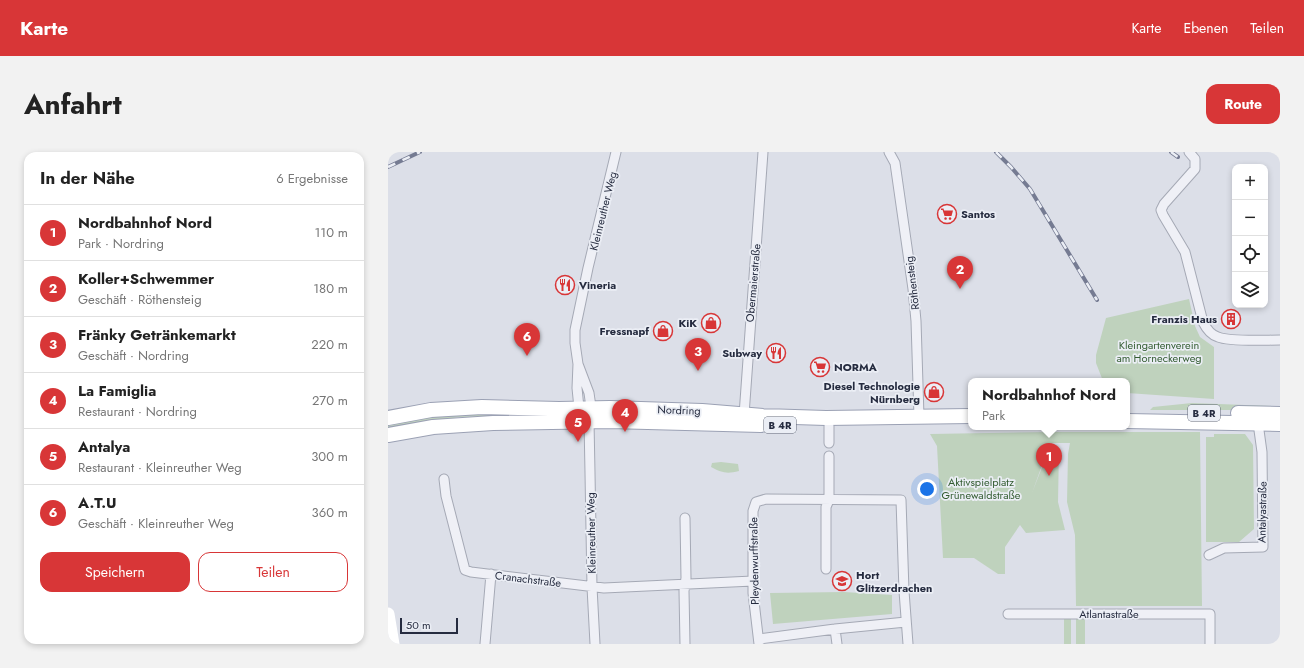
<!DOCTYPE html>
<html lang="de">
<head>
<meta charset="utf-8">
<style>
  :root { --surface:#fff; --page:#f2f2f2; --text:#222; --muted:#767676; --line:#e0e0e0; --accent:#d83637 }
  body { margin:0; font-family:Jost,sans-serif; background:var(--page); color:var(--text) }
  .controls { position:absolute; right:12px; top:12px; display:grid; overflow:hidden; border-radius:8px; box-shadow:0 2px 6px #0003 }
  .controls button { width:36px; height:36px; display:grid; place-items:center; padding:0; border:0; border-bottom:1px solid var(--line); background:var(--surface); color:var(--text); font:20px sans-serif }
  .scale { position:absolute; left:12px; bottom:10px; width:58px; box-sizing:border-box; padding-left:4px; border:2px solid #252b3f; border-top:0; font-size:11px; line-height:14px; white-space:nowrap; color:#252b3f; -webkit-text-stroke:3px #ebeef5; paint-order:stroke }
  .you { position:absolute; left:539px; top:337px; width:14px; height:14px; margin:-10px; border:3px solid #fff; border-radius:50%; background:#1a73e8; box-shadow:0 0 0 6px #1a73e833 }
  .badge { display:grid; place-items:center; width:26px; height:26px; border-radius:50%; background:var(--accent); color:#fff; font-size:13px; font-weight:700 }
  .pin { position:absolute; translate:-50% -33px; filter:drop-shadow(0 1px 2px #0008) }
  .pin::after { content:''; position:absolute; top:21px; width:14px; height:12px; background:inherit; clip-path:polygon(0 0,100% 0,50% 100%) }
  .popup { position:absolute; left:580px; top:226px; width:162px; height:52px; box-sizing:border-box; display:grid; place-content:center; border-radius:8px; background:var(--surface); filter:drop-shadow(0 1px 3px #0005); font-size:13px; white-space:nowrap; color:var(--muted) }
  .popup b { font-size:15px; color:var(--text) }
  .popup::after { content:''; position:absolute; left:50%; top:100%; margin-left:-8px; border:8px solid transparent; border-top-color:var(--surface) }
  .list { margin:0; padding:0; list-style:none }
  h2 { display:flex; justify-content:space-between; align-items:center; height:52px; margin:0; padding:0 16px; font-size:17px }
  h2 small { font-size:13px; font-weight:400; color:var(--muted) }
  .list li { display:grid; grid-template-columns:26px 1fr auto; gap:12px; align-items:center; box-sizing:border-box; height:56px; padding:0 16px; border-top:1px solid var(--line) }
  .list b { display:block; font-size:15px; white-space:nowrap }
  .list p { margin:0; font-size:13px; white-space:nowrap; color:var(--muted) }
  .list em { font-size:13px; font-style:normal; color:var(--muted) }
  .actions { display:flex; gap:8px; padding:12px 16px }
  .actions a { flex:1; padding:9px 0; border:1px solid var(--accent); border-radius:12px; text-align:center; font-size:14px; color:var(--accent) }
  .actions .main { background:var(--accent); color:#fff }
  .icon { flex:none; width:22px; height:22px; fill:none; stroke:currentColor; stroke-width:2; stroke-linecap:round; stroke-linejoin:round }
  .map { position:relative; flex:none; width:892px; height:492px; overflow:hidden; border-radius:12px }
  header { display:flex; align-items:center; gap:24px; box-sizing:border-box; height:56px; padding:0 20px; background:var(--accent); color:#fff }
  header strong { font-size:19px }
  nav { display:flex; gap:22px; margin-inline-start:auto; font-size:14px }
  .intro { display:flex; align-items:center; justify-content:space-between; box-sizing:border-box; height:96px; padding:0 24px }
  h1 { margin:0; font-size:28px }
  .button { padding:10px 18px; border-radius:12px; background:var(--accent); color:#fff; font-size:14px; font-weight:700 }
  main { display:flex; gap:24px; padding:0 24px }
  aside { flex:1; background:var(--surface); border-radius:12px; box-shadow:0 2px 6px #0003 }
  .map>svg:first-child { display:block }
  .green { fill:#bfd2bd }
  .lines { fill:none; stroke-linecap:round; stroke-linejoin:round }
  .minor-casing { stroke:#a5a9b5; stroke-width:11 }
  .primary-casing { stroke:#9ba1b4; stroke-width:16 }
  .minor { stroke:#eff0f6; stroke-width:9 }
  .secondary { stroke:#fff; stroke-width:13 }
  .primary { stroke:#fff; stroke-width:14 }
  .rail-casing { stroke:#757b92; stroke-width:4 }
  .rail { stroke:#ebeef5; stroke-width:2.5; stroke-dasharray:8; stroke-linecap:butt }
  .labels { text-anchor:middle; stroke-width:3.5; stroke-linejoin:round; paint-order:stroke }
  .shield { fill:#ebeef5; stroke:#606676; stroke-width:1 }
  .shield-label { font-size:10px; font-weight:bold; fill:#252b3f }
  .street-label { font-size:11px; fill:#252b3f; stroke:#ebeef5 }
  .poi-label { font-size:11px; font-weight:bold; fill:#252b3f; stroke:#ebeef5; text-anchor:end }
  .park-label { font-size:11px; fill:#335c31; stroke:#ebeef5 }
</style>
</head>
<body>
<header>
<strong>Karte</strong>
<nav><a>Karte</a><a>Ebenen</a><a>Teilen</a></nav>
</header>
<div class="intro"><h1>Anfahrt</h1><a class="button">Route</a></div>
<main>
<aside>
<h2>In der Nähe<small>6 Ergebnisse</small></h2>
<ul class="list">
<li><span class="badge">1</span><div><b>Nordbahnhof Nord</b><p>Park · Nordring</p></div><em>110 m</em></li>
<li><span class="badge">2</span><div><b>Koller+Schwemmer</b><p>Geschäft · Röthensteig</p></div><em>180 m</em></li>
<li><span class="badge">3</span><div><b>Fränky Getränkemarkt</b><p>Geschäft · Nordring</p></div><em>220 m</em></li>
<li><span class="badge">4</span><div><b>La Famiglia</b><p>Restaurant · Nordring</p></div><em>270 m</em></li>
<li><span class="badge">5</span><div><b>Antalya</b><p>Restaurant · Kleinreuther Weg</p></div><em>300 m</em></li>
<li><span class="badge">6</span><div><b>A.T.U</b><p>Geschäft · Kleinreuther Weg</p></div><em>360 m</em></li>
</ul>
<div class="actions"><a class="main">Speichern</a><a>Teilen</a></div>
</aside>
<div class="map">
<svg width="892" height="492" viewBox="0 0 892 492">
  <rect width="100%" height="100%" fill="#dcdfe8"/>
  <path class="green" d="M801 147 807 174 812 185 826 195V247L739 241V229H715L708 211V203L718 166Z
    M804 251 885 254V258H762L765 255Z
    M73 260 162 263 70 265 0 280V274L44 264Z
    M664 280H812L814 454H688L687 383 679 350 680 302 682 291H662L644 341 661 297 671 298 670 350 677 378 638 381 632 373 617 395V422H610L586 406H555L549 294 542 282Z
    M826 282H857L865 293 866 377 851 390H818V285H826Z
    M333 310 350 312 351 319C339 322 334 321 323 315L324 311Z
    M456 440 504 443V462L385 472 382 441Z
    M688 464H697V492H688Z
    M676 465H683V492H676Z"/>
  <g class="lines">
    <g class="minor-casing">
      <path id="minor" d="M501 0 507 11 525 137 528 169 531 265
        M801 0 807 7V17L776 52 773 58 775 63 797 100 815 170C818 176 823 183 830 185 842 190 877 188 892 188
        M190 212 201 241 203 255 201 269 202 321 204 435 207 492
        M193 261 191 256 189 236 190 212 187 191V178L200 116 228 0
        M356 263 375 0
        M441 274V291
        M56 327 58 344 77 418 83 420 216 436 365 429
        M297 366 298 426 296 439 297 492
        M821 403 836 396 875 395 874 300 870 271
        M438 417V355L441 348V304
        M620 462H822V492
        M447 477 449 492
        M371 487 447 477 518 470
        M97 492 103 422
        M371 492 365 441V359L368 350 378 347 513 348 516 439 520 492"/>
    </g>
    <g class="primary-casing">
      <path id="primary" d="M850 261 892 262
        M0 266 43 258 94 255 171 257 222 256 314 259 375 264 438 266 583 264
        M739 269 892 272
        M0 283 45 275 105 271 222 269 373 273"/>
    </g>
    <use href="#minor" class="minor"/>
    <path class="secondary" d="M0 462 5 492"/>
    <use href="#primary" class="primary"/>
    <g class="rail-casing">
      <path id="rail" d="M608 0 623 15 642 37 709 148
        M783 0 790 5
        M0 15 32 0"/>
    </g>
    <use href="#rail" class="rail"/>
  </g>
  <defs>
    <g id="supermarket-ring" transform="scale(1)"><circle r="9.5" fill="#ebeef5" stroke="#d83637" stroke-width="1.5"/><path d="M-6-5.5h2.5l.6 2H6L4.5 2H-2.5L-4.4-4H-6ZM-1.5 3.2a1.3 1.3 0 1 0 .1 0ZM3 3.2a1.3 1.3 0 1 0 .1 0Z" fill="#d83637"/></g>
    <g id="restaurant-ring" transform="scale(1)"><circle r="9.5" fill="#ebeef5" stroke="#d83637" stroke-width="1.5"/><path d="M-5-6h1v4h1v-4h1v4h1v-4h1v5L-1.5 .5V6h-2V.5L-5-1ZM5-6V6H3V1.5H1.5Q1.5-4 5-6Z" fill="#d83637"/></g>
    <g id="building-ring" transform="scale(1)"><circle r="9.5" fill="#ebeef5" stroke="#d83637" stroke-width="1.5"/><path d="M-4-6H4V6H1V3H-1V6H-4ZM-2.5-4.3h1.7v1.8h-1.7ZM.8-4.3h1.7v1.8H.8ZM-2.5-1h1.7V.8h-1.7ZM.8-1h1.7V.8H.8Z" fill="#d83637"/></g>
    <g id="shop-ring" transform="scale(1)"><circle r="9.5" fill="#ebeef5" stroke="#d83637" stroke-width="1.5"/><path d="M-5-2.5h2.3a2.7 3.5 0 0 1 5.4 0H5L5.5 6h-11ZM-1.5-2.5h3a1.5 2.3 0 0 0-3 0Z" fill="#d83637"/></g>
    <g id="school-ring" transform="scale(1)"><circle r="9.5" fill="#ebeef5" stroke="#d83637" stroke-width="1.5"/><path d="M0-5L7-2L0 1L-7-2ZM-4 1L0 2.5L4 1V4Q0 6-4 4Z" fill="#d83637"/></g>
  </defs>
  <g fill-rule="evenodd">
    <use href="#supermarket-ring" x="559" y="62"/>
    <use href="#restaurant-ring" x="177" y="133"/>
    <use href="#building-ring" x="843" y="167"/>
    <use href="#shop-ring" x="323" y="171"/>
    <use href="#shop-ring" x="275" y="179"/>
    <use href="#restaurant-ring" x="388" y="201"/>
    <use href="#supermarket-ring" x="432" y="215"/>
    <use href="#shop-ring" x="546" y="240"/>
    <use href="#school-ring" x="454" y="429"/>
  </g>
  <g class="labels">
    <g class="shield">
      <rect x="800" y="253" width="32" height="16" rx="3"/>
      <rect x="376" y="265" width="32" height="16" rx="3"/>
    </g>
    <g class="shield-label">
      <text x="816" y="265">B 4R</text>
      <text x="392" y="277">B 4R</text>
    </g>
    <g class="street-label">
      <text transform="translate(215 59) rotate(-76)" y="4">Kleinreuther Weg</text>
      <text transform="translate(365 131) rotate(-85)" y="4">Obermaierstraße</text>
      <text transform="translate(524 131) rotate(-97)" y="4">Röthensteig</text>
      <text transform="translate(291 258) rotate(2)" y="4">Nordring</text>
      <text transform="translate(874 360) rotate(-89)" y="4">Antalyastraße</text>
      <text transform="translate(203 381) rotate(-91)" y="4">Kleinreuther Weg</text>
      <text transform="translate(366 409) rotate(-91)" y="4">Pleydenwurffstraße</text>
      <text transform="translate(140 427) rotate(7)" y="4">Cranachstraße</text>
      <text x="721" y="466">Atlantastraße</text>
    </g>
    <g class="poi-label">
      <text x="573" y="66" text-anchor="start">Santos</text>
      <text x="191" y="137" text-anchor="start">Vineria</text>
      <text x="829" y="171">Franzis Haus</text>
      <text x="309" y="175">KiK</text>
      <text x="261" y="183">Fressnapf</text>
      <text x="374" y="205">Subway</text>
      <text x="446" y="219" text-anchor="start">NORMA</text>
      <text x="532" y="238">Diesel Technologie<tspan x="532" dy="13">Nürnberg</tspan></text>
      <text x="468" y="427" text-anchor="start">Hort<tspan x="468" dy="13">Glitzerdrachen</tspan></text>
    </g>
    <g class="park-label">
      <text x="771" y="197">Kleingartenverein<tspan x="771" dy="13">am Horneckerweg</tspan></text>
      <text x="593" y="334">Aktivspielplatz<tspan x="593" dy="13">Grünewaldstraße</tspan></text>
    </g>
  </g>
</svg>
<div class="controls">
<button>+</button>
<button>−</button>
<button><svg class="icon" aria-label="locate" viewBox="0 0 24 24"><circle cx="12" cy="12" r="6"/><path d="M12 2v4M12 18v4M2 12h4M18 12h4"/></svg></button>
<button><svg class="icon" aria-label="layers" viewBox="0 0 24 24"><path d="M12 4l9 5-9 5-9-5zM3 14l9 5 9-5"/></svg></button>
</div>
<div class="scale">50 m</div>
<div class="you"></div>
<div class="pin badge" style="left:661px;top:324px">1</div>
<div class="popup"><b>Nordbahnhof Nord</b>Park</div>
<div class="pin badge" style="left:572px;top:137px">2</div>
<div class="pin badge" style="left:310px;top:219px">3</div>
<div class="pin badge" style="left:237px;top:280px">4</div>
<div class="pin badge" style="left:190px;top:290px">5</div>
<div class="pin badge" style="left:139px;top:204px">6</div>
</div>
</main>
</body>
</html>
